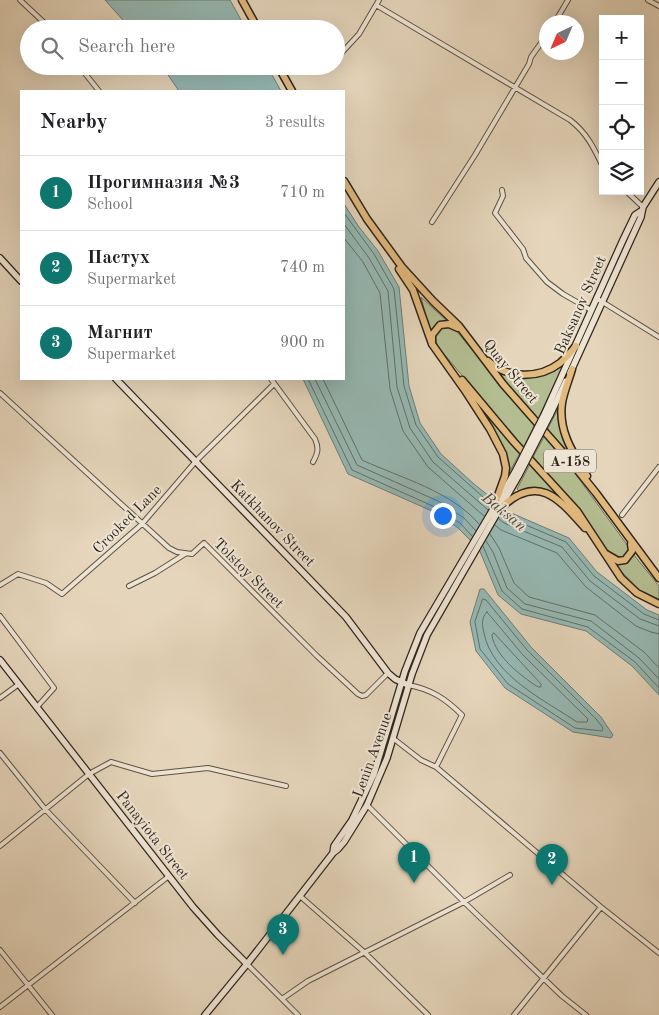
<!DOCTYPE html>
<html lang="en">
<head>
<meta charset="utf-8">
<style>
  :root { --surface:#fff; --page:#f2f2f2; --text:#202124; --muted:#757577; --line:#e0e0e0; --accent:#0f766e }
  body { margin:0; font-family:"Old Standard TT",serif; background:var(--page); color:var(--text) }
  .controls { position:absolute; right:15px; top:15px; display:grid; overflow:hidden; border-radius:0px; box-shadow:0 5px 20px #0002 }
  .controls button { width:45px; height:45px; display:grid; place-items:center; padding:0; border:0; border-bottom:1px solid var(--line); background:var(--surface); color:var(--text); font:25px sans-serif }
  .compass { position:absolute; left:539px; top:15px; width:45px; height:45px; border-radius:50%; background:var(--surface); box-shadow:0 5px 20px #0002; rotate:224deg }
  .you { position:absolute; left:442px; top:515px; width:18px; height:18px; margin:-12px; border:4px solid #fff; border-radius:50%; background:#1a73e8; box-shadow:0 0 0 8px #1a73e833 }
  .badge { display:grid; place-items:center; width:32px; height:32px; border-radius:50%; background:var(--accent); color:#fff; font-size:16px; font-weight:700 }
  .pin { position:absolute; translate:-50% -41px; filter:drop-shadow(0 1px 2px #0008) }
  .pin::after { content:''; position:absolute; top:26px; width:18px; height:15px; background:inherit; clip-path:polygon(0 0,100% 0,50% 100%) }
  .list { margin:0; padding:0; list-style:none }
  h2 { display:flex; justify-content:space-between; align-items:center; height:65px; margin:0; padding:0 20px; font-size:21px }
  h2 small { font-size:16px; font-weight:400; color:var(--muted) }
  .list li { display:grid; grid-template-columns:32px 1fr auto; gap:15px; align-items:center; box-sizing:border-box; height:75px; padding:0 20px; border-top:1px solid var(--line) }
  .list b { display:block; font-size:19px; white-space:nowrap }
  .list p { margin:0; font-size:16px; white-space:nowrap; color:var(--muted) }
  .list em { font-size:16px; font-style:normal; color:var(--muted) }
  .icon { flex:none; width:28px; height:28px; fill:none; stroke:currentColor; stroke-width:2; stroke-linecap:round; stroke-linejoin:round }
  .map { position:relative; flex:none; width:659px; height:1015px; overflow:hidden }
  .search { position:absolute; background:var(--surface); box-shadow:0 5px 20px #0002; left:20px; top:20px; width:325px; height:55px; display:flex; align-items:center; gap:12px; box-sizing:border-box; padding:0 18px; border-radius:28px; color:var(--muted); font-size:19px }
  .panel { position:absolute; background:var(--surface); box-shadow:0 5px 20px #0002; left:20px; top:90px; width:325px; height:290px; border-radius:0px }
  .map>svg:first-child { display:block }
  .green { fill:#b4bd91; stroke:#727257 }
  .water { fill:#96b8b3; stroke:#6d7e77 }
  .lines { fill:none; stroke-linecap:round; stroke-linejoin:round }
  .shore { stroke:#626f68; stroke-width:1 }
  .street-casing { stroke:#5c5244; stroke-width:6 }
  .secondary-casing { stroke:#2f261d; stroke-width:8 }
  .primary-casing { stroke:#2f261d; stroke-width:9 }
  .street { stroke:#eee4d3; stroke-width:4 }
  .secondary { stroke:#eee4d3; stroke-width:5.5 }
  .primary { stroke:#e2ba7e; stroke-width:6 }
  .secondary-bridge-casing { stroke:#2f261d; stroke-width:8; stroke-linecap:butt }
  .secondary-bridge { stroke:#eee4d3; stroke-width:5.5 }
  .labels { text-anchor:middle; stroke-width:4; stroke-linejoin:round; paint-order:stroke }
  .shield { fill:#eee4d3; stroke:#685f54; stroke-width:1 }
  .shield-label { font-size:14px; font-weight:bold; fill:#2f261d }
  .street-label { font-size:15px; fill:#2f261d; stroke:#eee4d3 }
  .water-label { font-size:16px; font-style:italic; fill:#494a42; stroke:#eee4d3 }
</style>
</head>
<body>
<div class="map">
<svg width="659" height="1015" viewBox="0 0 659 1015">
  <rect width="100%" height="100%" fill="#e5d5bb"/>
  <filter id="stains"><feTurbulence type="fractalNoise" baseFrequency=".004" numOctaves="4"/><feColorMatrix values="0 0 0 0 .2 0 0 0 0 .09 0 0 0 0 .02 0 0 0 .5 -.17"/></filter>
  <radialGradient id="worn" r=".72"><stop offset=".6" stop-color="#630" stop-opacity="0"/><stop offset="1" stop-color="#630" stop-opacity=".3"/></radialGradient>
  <path class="green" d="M421 297 447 321 431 332 430 331Z
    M443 327 454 328 458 333 535 424 523 448 439 348C434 339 435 333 443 327Z
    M560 366 562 368 538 419 497 373C522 381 538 379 560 366Z
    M467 391 520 453 508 475V469Z
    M558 409H560C560 437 565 446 580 469L547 430Z
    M545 435 571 468 628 546 629 552 627 556 618 560 610 555 583 514 532 459Z
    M530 464 577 515 564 503 526 489 519 491 517 489Z
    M634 555 659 586V599L639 590 618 568 617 565 628 563Z"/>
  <path class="water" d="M105 0H230L246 29H131Z
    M162 66H267L281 91H179Z
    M344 204 359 227 378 251 399 287 409 386 420 423 441 454 474 484 509 512 569 538 597 572 647 610 659 615V695L632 666 586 631 521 614 498 595 479 549 457 527 432 511 348 474 303 379H344Z
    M480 589H484L531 647 601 717 613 735 611 738 573 732 505 688 476 651 470 622Z"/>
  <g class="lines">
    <path class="shore" d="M344 213 374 254 394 289 404 386 416 425 438 457 491 504
      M344 224 369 258 388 291 397 387 410 428 433 462 488 510
      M344 238 363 262 380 293 390 389 403 431 428 467 484 516
      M308 379 352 470 435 507 460 523 472 536
      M315 379 357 465 438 501 464 518 476 531
      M323 379 362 460C401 478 451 491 479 524
      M502 513 507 517 566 542 594 576 644 614 659 620
      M499 519 504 523 562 547 590 581 640 619 659 626
      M495 525 501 530 557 553 586 587 636 626 651 632 659 634
      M490 534 499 548 514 583 529 597 595 615 644 652 659 668
      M486 541 493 552 507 588 525 604 591 621 639 658 659 679
      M483 546 502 591 522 609 588 627 635 662 659 688
      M483 599 486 600 527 650 597 720 603 728 602 731 575 728 508 684 480 649 475 622Z
      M487 612 523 655 588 719 587 722H577C544 700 492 675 484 633 482 625 481 618 487 612Z
      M494 633 541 684V687H538C521 676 496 657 492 636Z"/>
    <g class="street-casing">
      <path id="street" d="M20 0 51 29
        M648 0 659 6
        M376 5 570 120C587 133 594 148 603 167
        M555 22 568 0
        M336 59 359 34 379 0
        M79 66 99 91
        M502 190 503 196 495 213 523 249 526 258 547 282 563 294 591 310
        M626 191 643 207
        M432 222 475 155 529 64 531 57 546 36
        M596 298 659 337
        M271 379 315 439C319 448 318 453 313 462
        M0 393 169 548 177 552 192 554 204 543 317 656 358 694 362 696 366 695 388 673
        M622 515 659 467
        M0 585 18 574 46 583 62 594 142 524 196 461 274 384
        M129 586 155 573 185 554
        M0 616 54 688 37 707
        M408 685C431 689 446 699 462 715L436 767
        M0 698 19 684
        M394 739 421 760 436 767 601 907 659 953
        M0 753 45 809 135 903
        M367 805 464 902 562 996 586 1015
        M0 846 89 774 111 762 152 774 208 768 286 786
        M300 896 364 952 428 1015
        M0 950 52 1015
        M247 964 298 1015
        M282 999 308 981 464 902 510 875
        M0 1007 169 876
        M514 1015 601 907"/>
    </g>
    <g class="secondary-casing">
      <path id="secondary" d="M0 258 21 281
        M570 373 641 217 643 207 659 182
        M116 379 346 617 388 673 395 679 408 685
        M545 413 623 240 635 215 641 211
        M550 415 566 381
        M0 660 193 907 218 935 247 964
        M333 853 334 846 352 820 374 774 405 671 420 633 515 472
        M205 1015 247 964 333 853 338 849 344 842 367 805 387 758 412 674 427 635 519 475"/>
    </g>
    <g class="primary-casing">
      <path id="primary" d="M242 0 258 29
        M278 66 292 91
        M344 181 367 219 402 267 433 301 459 326 503 384 567 457 596 493 659 578
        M399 269 413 290 432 344 466 392 490 429 503 454 506 468 505 476 496 501
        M432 343V335L440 325 449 324 458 328
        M488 361C508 379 539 379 560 363 566 358 571 352 576 346
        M572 369C569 380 564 391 562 403 558 431 573 453 587 476
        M462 380 514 442 577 511 621 578 637 593 659 604
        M503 506C539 473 560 500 585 528
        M606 554 618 561 625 560 632 551 631 544"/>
    </g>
    <use href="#street" class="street"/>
    <use href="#secondary" class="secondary"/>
    <use href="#primary" class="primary"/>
    <g class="secondary-bridge-casing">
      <path id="secondary-bridge" d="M515 472 545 413
        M519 475 550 415"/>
    </g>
    <use href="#secondary-bridge" class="secondary-bridge"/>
  </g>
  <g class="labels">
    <rect class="shield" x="544" y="449.5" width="52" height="23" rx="4"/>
    <g class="shield-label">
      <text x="570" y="466">А-158</text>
    </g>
    <g class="street-label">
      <text transform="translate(580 305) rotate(-66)" y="5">Baksanov Street</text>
      <text transform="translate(511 371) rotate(51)" y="5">Quay Street</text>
      <text transform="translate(127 519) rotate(-45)" y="5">Crooked Lane</text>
      <text transform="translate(273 523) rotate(46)" y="5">Katkhanov Street</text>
      <text transform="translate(249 573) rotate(45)" y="5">Tolstoy Street</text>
      <text transform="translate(372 755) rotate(-70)" y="5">Lenin Avenue</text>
      <text transform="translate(153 835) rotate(52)" y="5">Panayiota Street</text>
    </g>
    <g class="water-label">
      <text transform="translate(505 511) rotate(39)" y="6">Baksan</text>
    </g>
  </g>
  <rect width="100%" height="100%" filter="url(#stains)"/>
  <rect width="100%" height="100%" fill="url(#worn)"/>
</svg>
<div class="controls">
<button>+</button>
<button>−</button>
<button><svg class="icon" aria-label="locate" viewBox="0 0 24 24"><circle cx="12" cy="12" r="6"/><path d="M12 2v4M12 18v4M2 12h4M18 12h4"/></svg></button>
<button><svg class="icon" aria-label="layers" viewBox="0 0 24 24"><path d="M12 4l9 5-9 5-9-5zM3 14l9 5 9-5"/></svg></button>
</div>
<svg class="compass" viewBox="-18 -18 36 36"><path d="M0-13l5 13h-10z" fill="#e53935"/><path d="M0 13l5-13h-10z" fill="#757577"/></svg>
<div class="you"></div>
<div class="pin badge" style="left:414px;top:883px">1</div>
<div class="pin badge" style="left:552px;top:885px">2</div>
<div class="pin badge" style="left:283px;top:955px">3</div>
<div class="search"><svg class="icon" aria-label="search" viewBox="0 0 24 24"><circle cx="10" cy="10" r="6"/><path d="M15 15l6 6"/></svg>Search here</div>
<section class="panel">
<h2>Nearby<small>3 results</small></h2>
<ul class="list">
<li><span class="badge">1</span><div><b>Прогимназия №3</b><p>School</p></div><em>710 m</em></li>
<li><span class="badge">2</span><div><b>Пастух</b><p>Supermarket</p></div><em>740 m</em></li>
<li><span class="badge">3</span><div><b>Магнит</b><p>Supermarket</p></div><em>900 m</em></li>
</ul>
</section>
</div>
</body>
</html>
